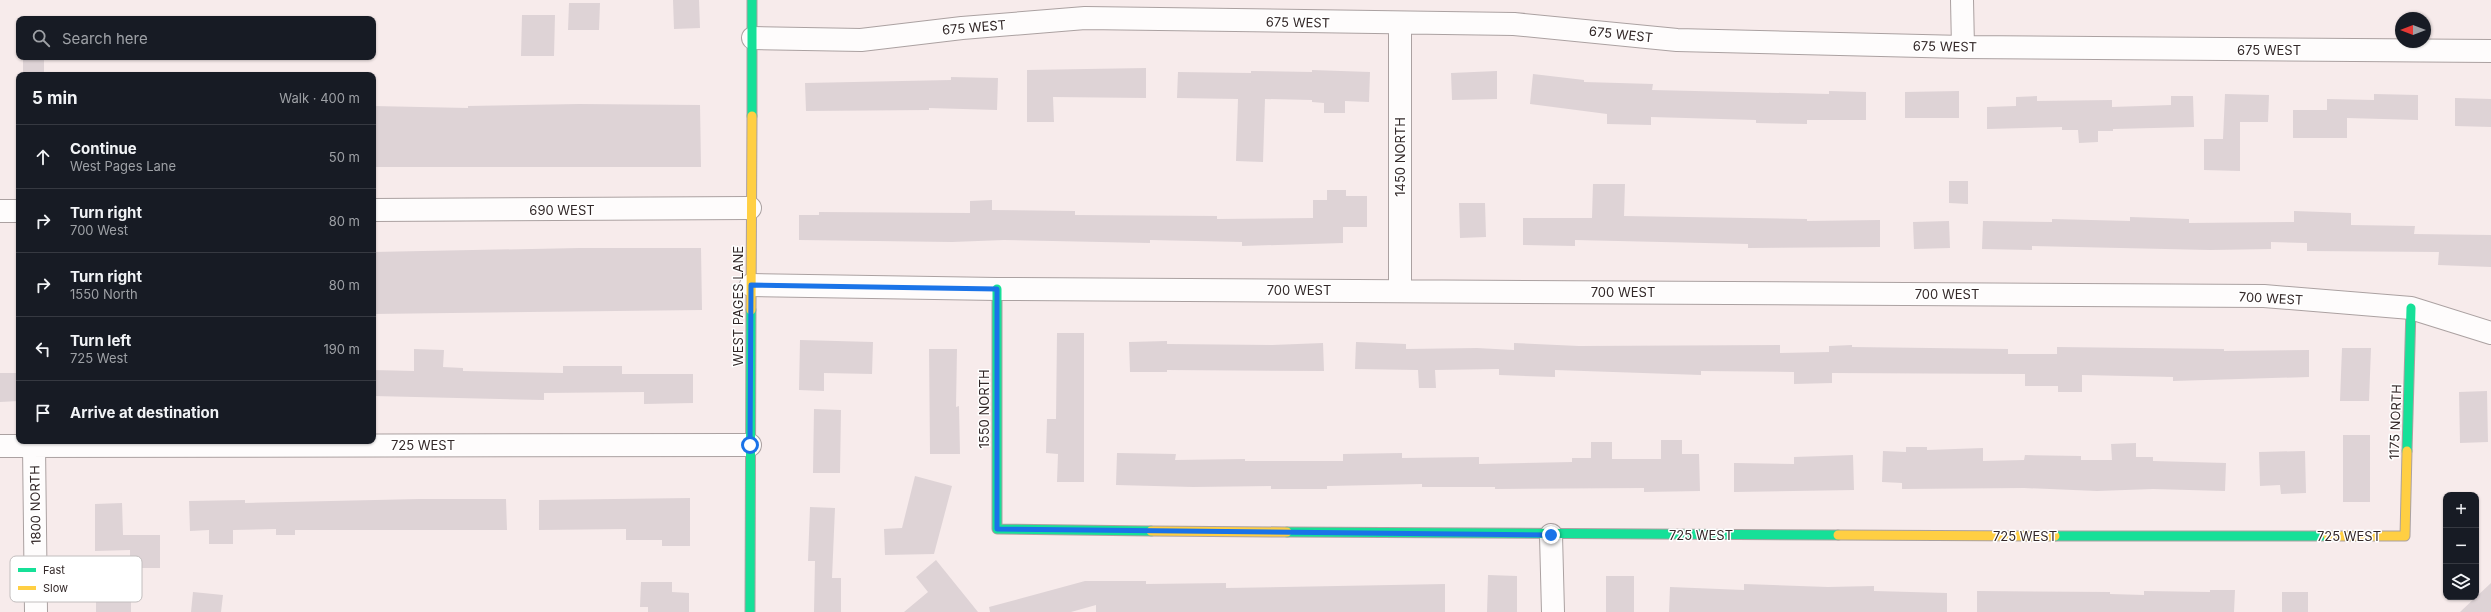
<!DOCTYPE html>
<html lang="en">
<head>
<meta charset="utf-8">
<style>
  :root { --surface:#171b24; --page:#242831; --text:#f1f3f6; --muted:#9ea1a6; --line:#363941 }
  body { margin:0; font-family:Inter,sans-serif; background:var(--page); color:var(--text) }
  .controls { position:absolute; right:12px; bottom:12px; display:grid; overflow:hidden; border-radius:8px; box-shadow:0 1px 3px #0004 }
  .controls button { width:36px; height:36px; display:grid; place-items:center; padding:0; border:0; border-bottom:1px solid var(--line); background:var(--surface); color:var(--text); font:20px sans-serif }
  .compass { position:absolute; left:2395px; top:12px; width:36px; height:36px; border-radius:50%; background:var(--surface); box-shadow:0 1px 3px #0004; rotate:270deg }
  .stop { position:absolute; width:12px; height:12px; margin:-9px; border:3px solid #1a73e8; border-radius:50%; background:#fff }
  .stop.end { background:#1a73e8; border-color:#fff; box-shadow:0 1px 4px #0008 }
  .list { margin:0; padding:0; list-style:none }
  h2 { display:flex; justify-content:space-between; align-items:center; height:52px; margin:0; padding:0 16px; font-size:17px }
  h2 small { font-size:13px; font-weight:400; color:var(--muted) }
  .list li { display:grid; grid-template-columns:26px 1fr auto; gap:12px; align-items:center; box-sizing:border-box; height:64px; padding:0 16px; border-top:1px solid var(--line) }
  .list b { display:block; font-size:15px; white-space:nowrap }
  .list p { margin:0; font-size:13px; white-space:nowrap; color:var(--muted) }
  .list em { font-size:13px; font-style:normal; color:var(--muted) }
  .icon { flex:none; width:22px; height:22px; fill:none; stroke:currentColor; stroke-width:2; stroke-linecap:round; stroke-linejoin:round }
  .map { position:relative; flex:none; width:2491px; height:612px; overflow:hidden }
  .search { position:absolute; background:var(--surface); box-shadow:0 1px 3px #0004; left:16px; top:16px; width:360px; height:44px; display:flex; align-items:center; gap:10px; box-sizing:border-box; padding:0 14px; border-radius:8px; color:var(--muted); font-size:15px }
  .panel { position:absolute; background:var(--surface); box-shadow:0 1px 3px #0004; left:16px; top:72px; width:360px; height:372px; border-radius:8px }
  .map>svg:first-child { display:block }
  .building { fill:#ded3d6 }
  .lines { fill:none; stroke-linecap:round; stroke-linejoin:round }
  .street-casing { stroke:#aba1a1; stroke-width:24 }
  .fast-casing { stroke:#aba1a1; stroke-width:11 }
  .slow-casing { stroke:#aba1a1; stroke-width:11 }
  .street { stroke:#fefcfc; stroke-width:22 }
  .fast { stroke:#16e098; stroke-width:9 }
  .slow { stroke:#ffcf43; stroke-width:9 }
  .route { stroke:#1a73e8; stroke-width:5 }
  .labels { text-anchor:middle; stroke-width:3; stroke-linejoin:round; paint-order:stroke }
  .street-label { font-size:13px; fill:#332828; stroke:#fff }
  .key { fill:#fff; stroke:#c2bebe; stroke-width:1 }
  .key-label { font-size:11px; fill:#332828 }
</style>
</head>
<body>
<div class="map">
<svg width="2491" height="612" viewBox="0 0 2491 612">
  <rect width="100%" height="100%" fill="#f7ebeb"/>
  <path class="building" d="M673 0H699L700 28 674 29Z
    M569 3H600L599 30H568Z
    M522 15H555L554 56H521Z
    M23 57H44V75H23Z
    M1146 68V98L1053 97 1054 122H1027V70Z
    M1312 70 1370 72 1369 102 1345 101V113H1324V103L1312 102V100L1265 99 1263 162 1236 161 1238 99 1177 98 1178 72 1251 73V71L1312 72Z
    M1497 71V99L1452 100 1451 73Z
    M1533 74 1584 80V82L1653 84 1652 90 1829 94V91L1866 92V120H1807V124L1756 123V120L1651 117V125L1607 124V114L1530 104Z
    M951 77 998 78 997 110 929 108V110L806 111 805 83 951 80Z
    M1959 91V118H1905V92Z
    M2225 94 2269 95 2268 122H2240V171L2204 170V139H2223Z
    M2374 94 2418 95V120L2347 118V138H2293V110H2327V99L2374 100Z
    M2037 96V101L2112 100V107L2171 105V96H2193L2194 127 2113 129V131H2098V142L2079 143 2078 130H2062V127L1987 129V107L2016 106V97Z
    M2455 98 2491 99V127L2455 126Z
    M579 104 700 105 701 167H373V106L468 108V106Z
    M1949 181H1968V204L1949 203Z
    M1593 184H1625L1624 216 1807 219V221L1880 220V247L1748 248V244L1575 240V246L1523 245V218H1592Z
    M1327 190H1346V196H1367V227H1343V243L1242 246V242L1150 240V243L1004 240 952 242 799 240V215H819V212L970 213V201L992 200V210L1075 211V215L1217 216V219L1313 218V200H1327Z
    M1459 203H1485L1486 237 1460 238Z
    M2294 211 2351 213V225L2415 226 2414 234 2491 235V267L2438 265 2439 252 2307 251V243L2271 242V249L2210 250 2032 246V250L1982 249 1983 221 2052 222V219L2130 221V217L2189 219V223L2294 222Z
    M1949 221 1950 248 1914 249 1913 222Z
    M579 248H701L702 310 373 314V252Z
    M1057 333H1084V482H1057L1058 454 1046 453 1047 419H1056Z
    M800 340 873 342 872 374 824 373V391L799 390Z
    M1167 341V344L1272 345 1323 343 1324 371 1167 370V372H1130L1129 342Z
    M1356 342 1406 344V349L1477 348 1514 350V343L1579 346 1780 345V353L1829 352V346L1852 345V347L2008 349V354H2057V347L2224 349V351L2309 350V377L2173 381V377L2082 375V392H2058V386H2025V374L1832 373V383L1794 384V372L1701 371V375L1555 370V377L1499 375V369L1435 370 1436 388H1419L1418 370 1355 369Z
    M2342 348H2371L2369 401H2340Z
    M414 349 444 350 443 367 463 368V371L563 373V366H622V374H693V403L644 404V392L544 393V400L373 396V370L414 371Z
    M929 349H957L956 407 959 406 960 454H930Z
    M0 373H19V401L0 402Z
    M2487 391 2488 442 2460 443 2459 392Z
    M814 409 841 410 840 473H813Z
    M2343 435H2370V502H2343Z
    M1661 440H1682V454H1699L1700 491 1644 492V488L1495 489V487H1422V484L1327 486V489H1271V486L1193 487 1116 485 1117 453 1176 454 1175 460 1245 459V461H1343V454L1402 453V458L1479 457V464L1572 462V458H1591V442H1612V459H1661Z
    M2136 443V457H2153V461L2226 463 2225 491 2153 489 2097 491 2024 488 1902 489V483L1882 482 1883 451 1906 452V447H1927V450L1983 448V461L2024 460 2025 455 2081 456V460H2112L2111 444Z
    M2305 451 2306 493 2281 494 2280 485 2260 486 2259 452Z
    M1853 455 1854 490 1734 492V463L1794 464V457Z
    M915 476 952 486 934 554 885 555 884 529 902 528Z
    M690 498V546H662V540H626V529L539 530V500Z
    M419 499H506L507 530H295V535H276V529L233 530V544H209V530L190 531 189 501 245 500V503Z
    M122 503 123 535H160V568H130V550L95 551V504Z
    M810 507 835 508 832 578H841V612H814L815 561H808Z
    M936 560 978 612H904L928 592 916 577Z
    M1488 575 1517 576V612H1487Z
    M1606 576H1634V612H1606Z
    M1085 581H1146V584L1226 583V588L1445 584V612H1096V605L1071 612H990L989 607Z
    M641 582H672V592L689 593V612H648V607H640Z
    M2491 583V612H2460L2476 597Z
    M1744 584 1828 587 1874 586V591L1947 593V612H1669L1670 587 1744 590Z
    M96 587H131V612H96Z
    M2210 590H2235L2234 612H1977V591L2110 592V594L2144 595V591L2210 592Z
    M193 592 223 595 221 612H191Z
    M2282 592H2308V612H2282Z"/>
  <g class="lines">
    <g class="street-casing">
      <path id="street" d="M1962 0 1963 47
        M753 38 861 40 962 28 1085 18 1514 24 1677 40 1963 47 2491 51
        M373 210 750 208
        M0 211H19
        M751 285 997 289 2264 296 2411 308 2491 333
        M1400 290V24
        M0 446 750 445
        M34 446 36 612
        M1551 535 1553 612"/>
    </g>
    <g class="fast-casing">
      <path id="fast" d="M752 116V0
        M997 289V529L1151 531
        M2407 451 2411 308
        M1287 532 1838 535
        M2055 536H2328
        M750 612 751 310"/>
    </g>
    <g class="slow-casing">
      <path id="slow" d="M751 310 752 116
        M1151 531 1287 532
        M1838 535 2055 536
        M2328 536H2405L2407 451"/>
    </g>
    <use href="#street" class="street"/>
    <use href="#fast" class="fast"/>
    <use href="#slow" class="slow"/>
  </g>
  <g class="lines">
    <path class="route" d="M750 445 751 285 997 289V529L1551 535"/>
  </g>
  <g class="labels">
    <g class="street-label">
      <text transform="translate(1298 22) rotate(1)" y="5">675 WEST</text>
      <text transform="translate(974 27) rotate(-5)" y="5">675 WEST</text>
      <text transform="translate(1621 34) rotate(6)" y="5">675 WEST</text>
      <text transform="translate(1945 46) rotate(1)" y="5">675 WEST</text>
      <text x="2269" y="55">675 WEST</text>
      <text transform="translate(1400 157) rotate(-90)" y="5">1450 NORTH</text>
      <text x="562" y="215">690 WEST</text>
      <text x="1299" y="295">700 WEST</text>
      <text x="1623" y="297">700 WEST</text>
      <text x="1947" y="299">700 WEST</text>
      <text transform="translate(2271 298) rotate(3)" y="5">700 WEST</text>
      <text transform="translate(738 306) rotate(-90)" y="5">WEST PAGES LANE</text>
      <text transform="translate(984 409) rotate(-90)" y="5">1550 NORTH</text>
      <text transform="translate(2395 422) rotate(-88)" y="5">1175 NORTH</text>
      <text x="423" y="450">725 WEST</text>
      <text transform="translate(35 505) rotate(-91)" y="5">1800 NORTH</text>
      <text x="1701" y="540">725 WEST</text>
      <text x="2025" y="541">725 WEST</text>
      <text x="2349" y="541">725 WEST</text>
    </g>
  </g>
  <rect x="10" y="556" width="132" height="46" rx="6" class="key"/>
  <rect x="18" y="568" width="18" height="4" fill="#16e098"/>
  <rect x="18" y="586" width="18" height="4" fill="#ffcf43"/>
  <g class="key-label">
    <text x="43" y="574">Fast</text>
    <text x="43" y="592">Slow</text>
  </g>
</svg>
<div class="controls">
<button>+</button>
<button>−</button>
<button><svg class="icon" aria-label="layers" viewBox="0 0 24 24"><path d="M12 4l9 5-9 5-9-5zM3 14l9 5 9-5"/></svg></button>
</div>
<svg class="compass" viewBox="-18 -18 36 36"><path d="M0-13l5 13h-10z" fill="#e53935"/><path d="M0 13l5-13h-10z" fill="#9ea1a6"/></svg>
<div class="stop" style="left:750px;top:445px"></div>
<div class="stop end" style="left:1551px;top:535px"></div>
<div class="search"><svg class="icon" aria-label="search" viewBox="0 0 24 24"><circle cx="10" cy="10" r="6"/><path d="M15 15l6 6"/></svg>Search here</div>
<section class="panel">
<h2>5 min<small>Walk · 400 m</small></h2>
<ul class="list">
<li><svg class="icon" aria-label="ahead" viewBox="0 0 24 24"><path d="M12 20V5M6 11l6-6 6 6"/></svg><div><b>Continue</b><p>West Pages Lane</p></div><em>50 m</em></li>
<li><svg class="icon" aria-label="right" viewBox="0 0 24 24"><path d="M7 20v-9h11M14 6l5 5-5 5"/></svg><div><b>Turn right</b><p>700 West</p></div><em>80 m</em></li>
<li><svg class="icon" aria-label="right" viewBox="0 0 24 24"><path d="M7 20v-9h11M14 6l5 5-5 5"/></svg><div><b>Turn right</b><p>1550 North</p></div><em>80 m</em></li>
<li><svg class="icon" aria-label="left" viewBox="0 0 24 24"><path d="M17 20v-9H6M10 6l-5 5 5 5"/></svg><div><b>Turn left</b><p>725 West</p></div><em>190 m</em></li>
<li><svg class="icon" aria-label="arrive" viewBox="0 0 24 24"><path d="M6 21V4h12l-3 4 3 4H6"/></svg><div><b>Arrive at destination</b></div></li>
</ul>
</section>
</div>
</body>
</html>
